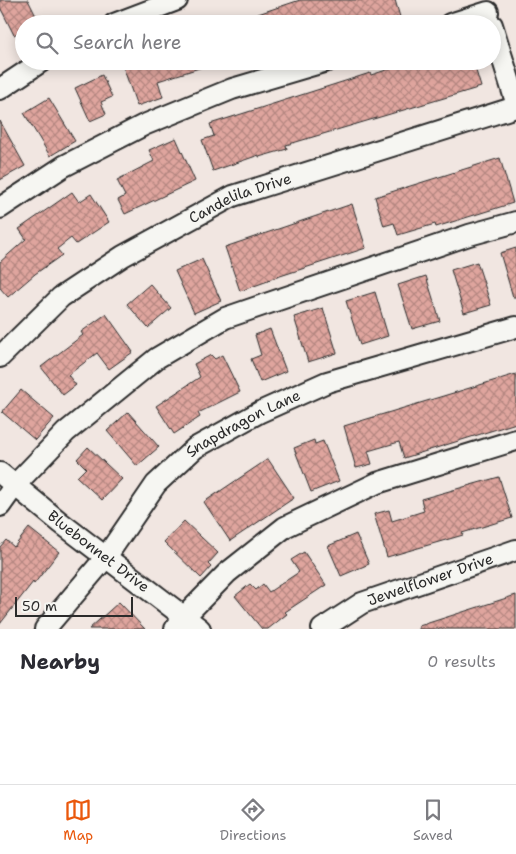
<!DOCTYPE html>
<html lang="en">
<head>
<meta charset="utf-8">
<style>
  :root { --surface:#fff; --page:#f2f2f3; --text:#2b2b33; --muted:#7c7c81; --line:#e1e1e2; --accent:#ea580c }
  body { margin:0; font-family:"Shantell Sans",sans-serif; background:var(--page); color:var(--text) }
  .scale { position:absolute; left:15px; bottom:12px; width:118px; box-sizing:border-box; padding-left:5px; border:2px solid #2b2b2b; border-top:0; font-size:14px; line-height:18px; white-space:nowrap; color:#2b2b2b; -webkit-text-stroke:4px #f6f6f2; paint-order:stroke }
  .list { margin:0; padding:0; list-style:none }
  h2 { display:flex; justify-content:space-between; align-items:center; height:65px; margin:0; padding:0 20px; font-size:21px }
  h2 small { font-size:16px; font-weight:400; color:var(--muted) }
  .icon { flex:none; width:28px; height:28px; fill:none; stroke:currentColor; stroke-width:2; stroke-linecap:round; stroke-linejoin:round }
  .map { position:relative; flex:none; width:516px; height:629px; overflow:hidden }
  .search { position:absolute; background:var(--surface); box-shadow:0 2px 12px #0003; left:15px; right:15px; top:15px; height:55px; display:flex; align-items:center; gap:12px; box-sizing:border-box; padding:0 18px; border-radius:28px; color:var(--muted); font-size:19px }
  .sheet { height:155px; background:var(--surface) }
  nav { display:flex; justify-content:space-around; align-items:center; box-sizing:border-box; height:70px; border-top:1px solid var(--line); background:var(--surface); font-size:14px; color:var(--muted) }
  nav a { display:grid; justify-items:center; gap:2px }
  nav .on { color:var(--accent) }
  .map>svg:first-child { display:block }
  .building { fill:url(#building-cross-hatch); stroke:#2b2b2b }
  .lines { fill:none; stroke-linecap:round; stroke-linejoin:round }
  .minor-casing { stroke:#2b2b2b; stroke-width:24 }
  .minor { stroke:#f6f6f2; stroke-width:20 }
  .labels { text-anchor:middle; stroke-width:5; stroke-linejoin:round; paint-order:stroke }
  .street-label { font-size:15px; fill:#2b2b2b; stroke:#f6f6f2 }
</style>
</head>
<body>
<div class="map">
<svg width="516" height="629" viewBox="0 0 516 629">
  <defs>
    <pattern id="building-cross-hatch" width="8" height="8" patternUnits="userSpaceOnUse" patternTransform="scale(1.25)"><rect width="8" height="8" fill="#dfa59e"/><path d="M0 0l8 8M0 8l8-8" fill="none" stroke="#b58781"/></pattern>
  </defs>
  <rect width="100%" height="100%" fill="#f1e6e1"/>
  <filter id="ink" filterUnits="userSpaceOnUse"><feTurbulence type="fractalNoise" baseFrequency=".02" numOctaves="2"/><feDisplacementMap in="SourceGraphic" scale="10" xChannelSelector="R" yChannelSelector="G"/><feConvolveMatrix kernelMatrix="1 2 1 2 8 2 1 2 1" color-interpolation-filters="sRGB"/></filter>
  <g filter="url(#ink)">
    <path class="building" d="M0 0H28L40 24H24V30L14 35 0 7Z
      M300 0H395L400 17 380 24H237V21Z
      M121 61H212V64L158 81 163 97 137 106Z
      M414 61H473L481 87 286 145 287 149 259 157V155L213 171 202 140 214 136 210 124 342 82 370 73 371 75Z
      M102 75 112 97 101 102 106 114 90 121 75 88Z
      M49 98 75 141 50 156 24 113Z
      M0 121 25 166 0 180Z
      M176 138 195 181 125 214 118 200 125 196 117 180 154 161 149 150Z
      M500 158 513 203 436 227 435 224 398 235 394 223 384 226 375 197Z
      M72 192 79 202 91 194 109 222 76 244 71 238 57 249 62 255 35 274 8 297 0 288V262L26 239 19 229Z
      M352 204 366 248 268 280V281L240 291 225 247Z
      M516 248V297H513L500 253Z
      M202 259 221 301 194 313 175 271Z
      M477 262 491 305 464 313 451 270Z
      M426 276 440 321 412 329 398 285Z
      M150 284 171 308 148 328 127 304Z
      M375 292 388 336 360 345 346 301Z
      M323 308 337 353 308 362 294 317Z
      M106 314 133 352 109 369 97 353 68 375 76 385 63 395 41 367 83 335 81 332Z
      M270 329 286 371 260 382 251 359 261 355 255 335Z
      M211 355 215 359 222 355 240 392 198 413 200 417 174 434 156 406 200 377 194 364Z
      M516 374V423L404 458 399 442 368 451 372 464 356 468 344 426Z
      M21 390 54 418 35 440 2 412Z
      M128 412 159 447 137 466 107 431Z
      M314 440 315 444 323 441 339 481 311 492 294 448Z
      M88 447 122 479 102 500 77 477 86 468 77 459Z
      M268 459 294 498 230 541 204 502Z
      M499 477 512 518 462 533 463 535 387 557 374 514 389 510 392 521 424 511 421 499Z
      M184 521 218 553 208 564 211 567 201 578 164 542Z
      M29 528 59 552 34 584 33 582 0 624V547L6 540 14 547Z
      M356 534 369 564 341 576 328 546Z
      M304 552 326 585 285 612 287 614 268 629H262L235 596 250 584 256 590 263 584 269 592 299 572 291 560Z
      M516 595V629H419V626Z
      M119 602 145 629H89Z"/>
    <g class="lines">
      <g class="minor-casing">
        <g id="minor">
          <path d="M114 24 177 0"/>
          <path d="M450 24 488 12"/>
          <path d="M492 25 516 102"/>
          <path d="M0 89 42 61"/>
          <path d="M0 208 64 166 144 125 232 89 327 61"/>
          <path id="s1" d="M0 357 61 297 123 256 233 196 516 107"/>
          <path id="s2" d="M0 473 61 523 200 629"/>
          <path d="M0 506 15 485 66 432 157 358 225 318 469 235 516 222"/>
          <path id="s3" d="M45 629 106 557 156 484 195 448 260 412 327 382 516 327"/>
          <path d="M175 629 184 617 227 573 285 527 377 483 516 440"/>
          <path id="s4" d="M322 629 362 603 516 550"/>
        </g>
      </g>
      <use href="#minor" class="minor"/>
    </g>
  </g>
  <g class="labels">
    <g class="street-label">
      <text dy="5" stroke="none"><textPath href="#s1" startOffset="291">Candelila Drive</textPath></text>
      <text dy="5" stroke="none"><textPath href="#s3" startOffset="290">Snapdragon Lane</textPath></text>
      <text dy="5" stroke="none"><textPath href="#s2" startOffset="126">Bluebonnet Drive</textPath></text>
      <text dy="5" stroke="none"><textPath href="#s4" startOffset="120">Jewelflower Drive</textPath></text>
    </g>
  </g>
</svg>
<div class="scale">50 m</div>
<div class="search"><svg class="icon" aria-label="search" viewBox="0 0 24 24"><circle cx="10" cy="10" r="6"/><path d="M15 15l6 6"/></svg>Search here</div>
</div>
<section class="sheet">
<h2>Nearby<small>0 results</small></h2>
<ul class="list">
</ul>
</section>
<nav>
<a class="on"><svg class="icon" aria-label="map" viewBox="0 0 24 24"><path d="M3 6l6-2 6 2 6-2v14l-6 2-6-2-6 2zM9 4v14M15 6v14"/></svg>Map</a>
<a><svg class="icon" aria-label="directions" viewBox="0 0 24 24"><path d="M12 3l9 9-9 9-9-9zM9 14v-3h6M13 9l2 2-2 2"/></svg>Directions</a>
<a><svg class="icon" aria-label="saved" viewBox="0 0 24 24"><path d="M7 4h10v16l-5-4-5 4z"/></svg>Saved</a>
</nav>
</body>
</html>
